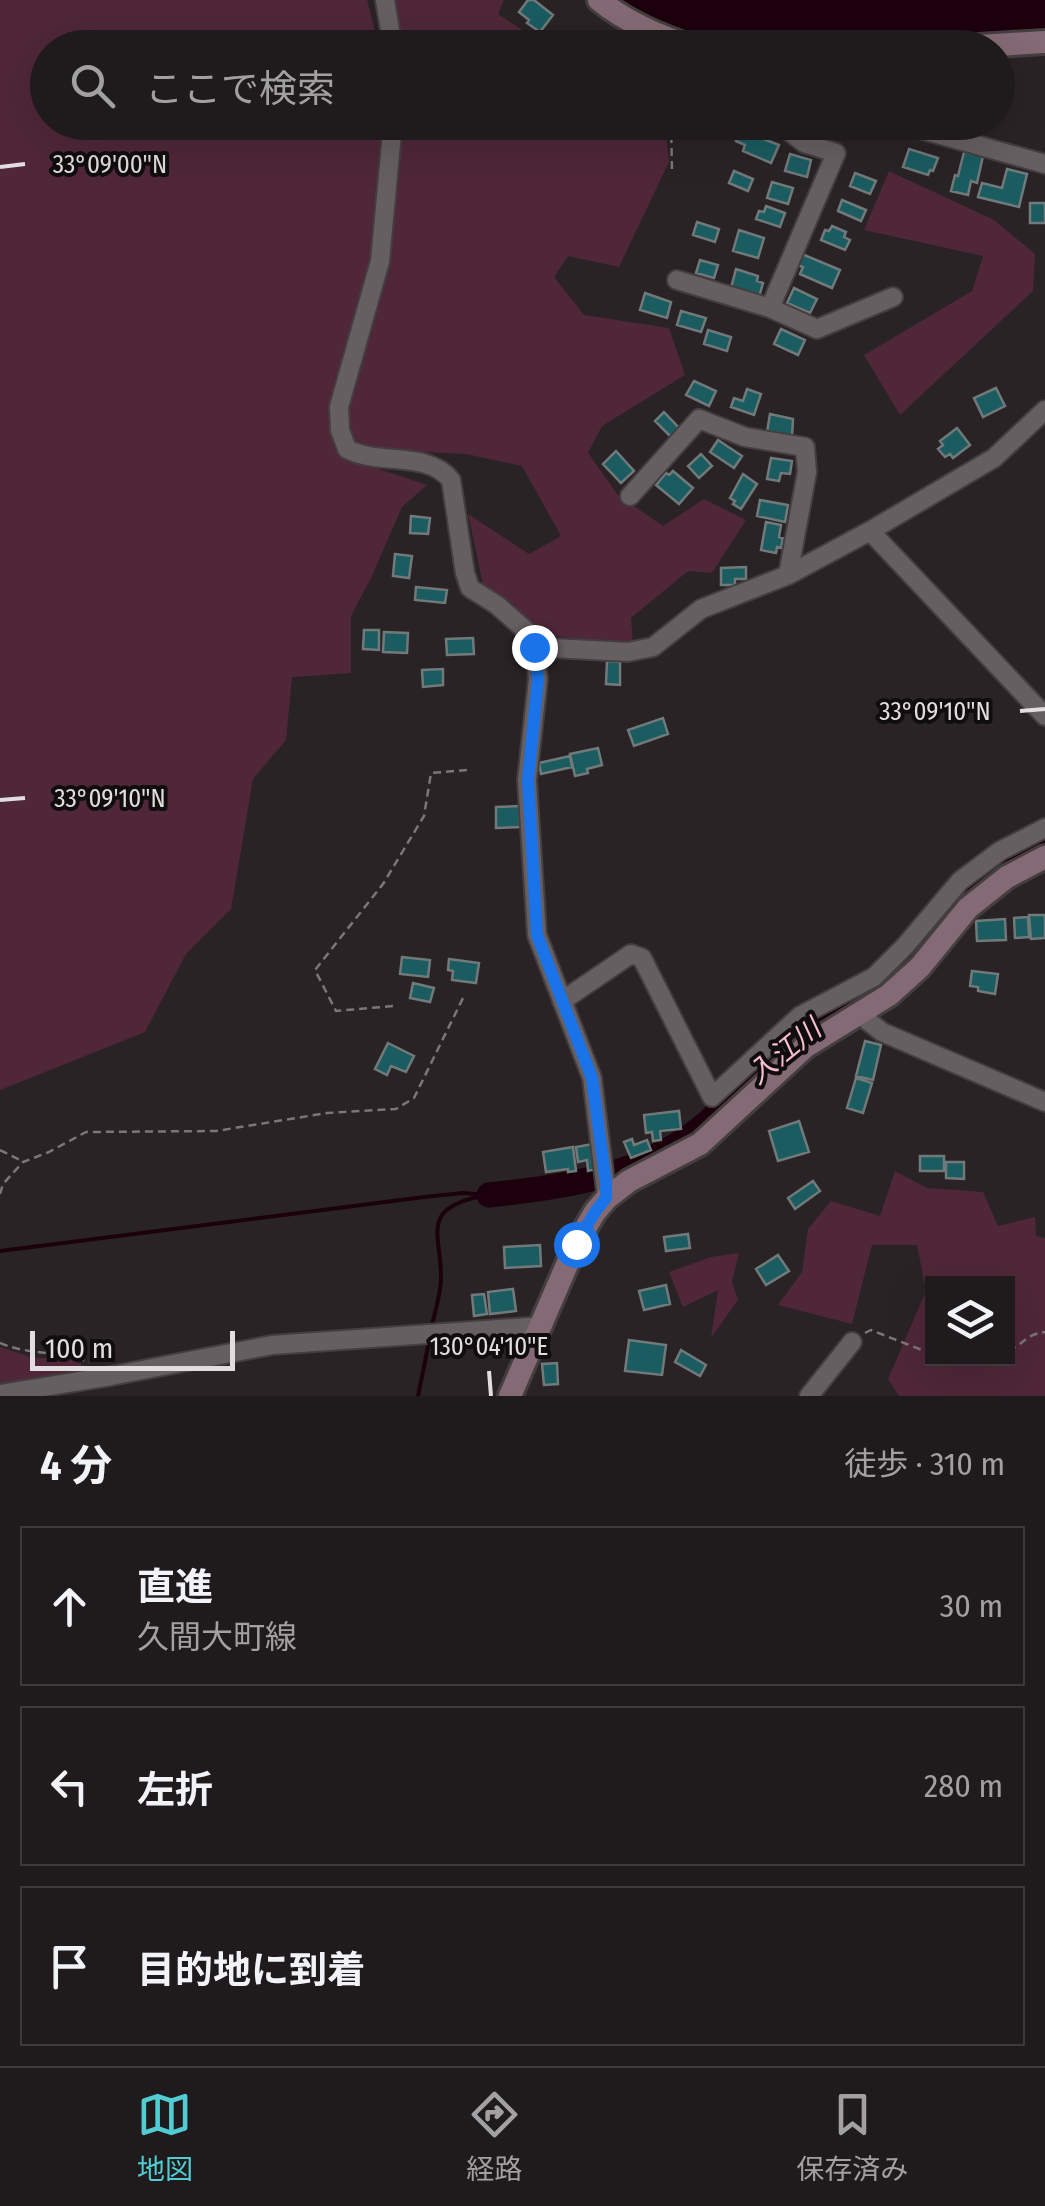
<!DOCTYPE html>
<html lang="ja">
<head>
<meta charset="utf-8">
<style>
  :root { --surface:#1f1a1c; --page:#272325; --text:#f1f3f6; --muted:#a1a1a3; --line:#3c383b; --accent:#51ccd3 }
  body { margin:0; font-family:"Fira Sans Condensed","Noto Sans JP",sans-serif; background:var(--page); color:var(--text) }
  .controls { position:absolute; right:30px; bottom:30px; display:grid; overflow:hidden; border-radius:0px; box-shadow:0 10px 40px #0002 }
  .controls button { width:90px; height:90px; display:grid; place-items:center; padding:0; border:0; border-bottom:2px solid var(--line); background:var(--surface); color:var(--text); font:50px sans-serif }
  .scale { position:absolute; left:30px; bottom:25px; width:205px; box-sizing:border-box; padding-left:10px; border:5px solid #e2dee0; border-top:0; font-size:28px; line-height:35px; white-space:nowrap; color:#e2dee0; -webkit-text-stroke:8px #100d0e; paint-order:stroke }
  .stop { position:absolute; width:30px; height:30px; margin:-22px; border:8px solid #1a73e8; border-radius:50%; background:#fff }
  .stop.end { background:#1a73e8; border-color:#fff; box-shadow:0 2px 10px #0008 }
  .list { margin:0; padding:0; list-style:none }
  h2 { display:flex; justify-content:space-between; align-items:center; height:130px; margin:0; padding:0 40px; font-size:42px }
  h2 small { font-size:32px; font-weight:400; color:var(--muted) }
  .list li { display:grid; grid-template-columns:65px 1fr auto; gap:30px; align-items:center; box-sizing:border-box; height:160px; margin:0 20px 20px; padding:0 20px; border:2px solid var(--line); border-radius:0px }
  .list b { display:block; font-size:38px; white-space:nowrap }
  .list p { margin:0; font-size:32px; white-space:nowrap; color:var(--muted) }
  .list em { font-size:32px; font-style:normal; color:var(--muted) }
  .icon { flex:none; width:55px; height:55px; fill:none; stroke:currentColor; stroke-width:2; stroke-linecap:round; stroke-linejoin:round }
  .map { position:relative; flex:none; width:1045px; height:1396px; overflow:hidden }
  .search { position:absolute; background:var(--surface); box-shadow:0 10px 40px #0002; left:30px; right:30px; top:30px; height:110px; display:flex; align-items:center; gap:25px; box-sizing:border-box; padding:0 35px; border-radius:55px; color:var(--muted); font-size:38px }
  .sheet { height:670px; background:var(--surface) }
  nav { display:flex; justify-content:space-around; align-items:center; box-sizing:border-box; height:140px; border-top:2px solid var(--line); background:var(--surface); font-size:28px; color:var(--muted) }
  nav a { display:grid; justify-items:center; gap:5px }
  nav .on { color:var(--accent) }
  .map>svg:first-child { display:block }
  .green { fill:#4f2738; fill-rule:evenodd }
  .water { fill:#1c000c }
  .lines { fill:none; stroke-linecap:round; stroke-linejoin:round }
  .stream { stroke:#1c000c; stroke-width:4 }
  .river { stroke:#1c000c; stroke-width:25 }
  .building { fill:#1a5c60; stroke:#71797a; stroke-width:2.5 }
  .street-casing { stroke:#443e40; stroke-width:22 }
  .secondary-casing { stroke:#443e40; stroke-width:28 }
  .path { stroke:#7c7678; stroke-width:2.5; stroke-dasharray:8 5; stroke-linecap:butt }
  .street { stroke:#665f61; stroke-width:18 }
  .secondary { stroke:#846a74; stroke-width:22 }
  .route { stroke:#1a73e8; stroke-width:12 }
  .ticks { fill:none; stroke:#e2dee0; stroke-width:4 }
  .labels { text-anchor:middle; stroke-width:8; stroke-linejoin:round; paint-order:stroke }
  .water-label { font-size:28px; font-style:italic; fill:#f7bbd2; stroke:#100d0e }
  .ticks-label { font-size:25px; text-anchor:middle; fill:#e2dee0; stroke:#100d0e; stroke-width:8; stroke-linejoin:round; paint-order:stroke }
</style>
</head>
<body>
<div class="map">
<svg width="1045" height="1396" viewBox="0 0 1045 1396">
  <rect width="100%" height="100%" fill="#292325"/>
  <path class="green" d="M0 0H367L379 47 48 48V122L384 123V154L402 123H593V129L601 137 635 123H665L669 162 619 267 568 256 554 277 584 315 669 328 685 375 602 426 588 453 618 495 663 526 704 499 746 520 712 573 688 571 631 618 633 644 542 635 484 589 468 514 529 554 561 536 522 466 466 454 423 452 379 469 427 485 402 507 371 578 351 616V673L292 677 286 740 253 779 231 909 186 954 145 1032 0 1090Z
    M392 0H504L498 14 539 41V47H402Z
    M889 171 994 220 1035 254 1033 291 900 415 864 355 972 291 983 256 864 230Z
    M895 1171 927 1188 983 1192 998 1226 1035 1217 1036 1236 1045 1238V1396H899L888 1379 926 1291 917 1245H872L852 1324 778 1305 802 1272 808 1229 831 1201 880 1216ZM932 1284H1008V1358H932Z
    M739 1253 732 1282 738 1300 711 1338 718 1290 683 1307 669 1272 711 1257Z
    M0 1347 34 1358H69L99 1374 0 1393Z"/>
  <path class="water" d="M621 0H1045V32C988 34 932 37 875 40 787 44 697 55 621 0Z"/>
  <g class="lines">
    <path class="stream" d="M0 1251 424 1197 463 1193 489 1195
      M431 1328C435 1313 440 1296 441 1280 442 1235 418 1209 482 1196
      M418 1396 429 1342"/>
    <path class="river" d="M489 1195C567 1187 648 1175 709 1121 735 1097 757 1068 784 1045 824 1013 874 996 911 961 930 941 943 915 962 895 983 872 1018 854 1045 841"/>
  </g>
  <path class="building" d="M528 0H534L553 15 540 32 527 23 529 20 519 12Z
    M741 130 779 145 771 163 743 151 745 145 736 141Z
    M909 149 938 158 933 171 930 170 928 175 903 167Z
    M964 152 983 156 977 183 971 181 968 195 951 191 955 175 958 176Z
    M790 154 811 160 807 177 785 171Z
    M1007 169 1027 174 1019 207 978 197 982 183 1002 188Z
    M734 171 753 179 748 191 729 183Z
    M855 173 876 181 870 194 850 186Z
    M772 182 793 188 788 204 767 198Z
    M842 200 866 210 861 221 838 211Z
    M1030 203H1045V223H1030Z
    M766 206 785 213 780 227 756 219 759 211 764 212Z
    M697 222 719 229 715 242 693 235Z
    M832 226 846 232 844 237 850 240 845 250 821 240 825 230 829 231Z
    M739 230 764 238 758 258 733 251Z
    M802 254 840 270 832 288 800 274 803 267 797 265Z
    M700 260 718 265 714 278 696 273Z
    M736 269 758 276 757 281 763 283 759 297 731 288Z
    M794 288 817 299 810 313 787 303Z
    M645 293 671 302 667 318 640 310Z
    M681 311 706 318 701 332 677 325Z
    M781 329 805 340 798 355 774 344Z
    M708 330 731 337 727 351 704 344Z
    M694 381 716 391 709 406 686 395Z
    M996 388 1005 406 983 417 974 398Z
    M747 389 761 394 754 415 731 407 734 398 743 401Z
    M664 412 681 430 672 438 655 421Z
    M770 414 793 419 792 436 767 432Z
    M957 428 970 445 953 458 950 454 945 457 938 449 943 445 940 441Z
    M718 440 742 456 734 468 710 452Z
    M616 451 634 471 621 483 603 464Z
    M701 454 712 466 699 478 688 466Z
    M771 458 792 461 790 474 781 473 779 481 767 479Z
    M673 471 693 488 679 504 656 485 666 473 669 475Z
    M743 474 757 484 741 509 733 504 735 501 730 498Z
    M760 500 788 505 785 522 757 516Z
    M411 516 430 518 428 534 410 533Z
    M766 522 781 525 779 537 783 538 781 548 777 547 776 553 761 550Z
    M395 554 412 556 409 578 393 576Z
    M746 567V579H735V585H721V568Z
    M416 587 447 590 445 603 415 600Z
    M364 630H379V650L363 649Z
    M384 632 408 633 407 653 383 652Z
    M473 638 474 654 447 655 446 639Z
    M607 661 620 662V685L606 684Z
    M443 669V685L423 687 422 670Z
    M663 718 668 734 634 746 628 730Z
    M598 748 602 765 587 769 588 773 575 776 570 754Z
    M570 756 572 767 541 774 539 763Z
    M520 806V827L496 828V807Z
    M1029 915H1045V938L1031 939Z
    M1028 917 1029 937 1015 938 1014 918Z
    M1005 919 1006 940 977 941 976 921Z
    M402 957 430 960 428 977 400 974Z
    M449 959 479 963 476 983 452 980 453 971 448 970Z
    M972 971 998 974 995 994 978 991V987L970 986Z
    M413 983 434 988 430 1002 410 998Z
    M865 1041 881 1045 873 1080 856 1076Z
    M388 1043 414 1056 406 1072 391 1066 387 1075 375 1069Z
    M856 1078 872 1083 863 1113 847 1108Z
    M679 1111 681 1129 660 1131 661 1140 653 1141 652 1132 646 1133 644 1115Z
    M799 1121 809 1152 778 1161 769 1131Z
    M632 1139 634 1145 647 1140 651 1150 631 1158 624 1142Z
    M593 1144 596 1169 588 1171 587 1160 578 1162 576 1147Z
    M573 1147 576 1171 568 1172V1169L546 1172 543 1152Z
    M920 1156H944V1171H920Z
    M946 1162H964V1179L946 1178Z
    M813 1181 820 1191 795 1209 788 1198Z
    M688 1234 690 1248 666 1251 664 1237Z
    M540 1245 541 1266 505 1268 504 1247Z
    M778 1255 789 1271 766 1285 756 1269Z
    M666 1285 670 1304 644 1310 639 1291Z
    M513 1289 516 1311 490 1314 488 1292Z
    M484 1294 487 1314 474 1316 472 1295Z
    M629 1340 666 1345 662 1375 625 1371Z
    M681 1350 706 1365 700 1376 675 1362Z
    M557 1363 558 1384 544 1385 542 1364Z"/>
  <g class="lines">
    <g class="street-casing">
      <path id="street" d="M385 0 393 48
        M393 122 380 261 339 407 340 430 347 449C379 466 427 450 451 480L465 573 470 588 497 605 531 635 534 647 538 679 527 780 537 935 592 1078 607 1198
        M894 122 1045 164
        M677 280 770 308 817 329 893 297
        M770 308 836 153 804 143 778 122
        M630 496 699 419 745 437 805 447 807 472 788 575
        M870 531 1045 716
        M534 647 628 652 653 647 701 609 788 575 870 531 994 458 1045 410
        M562 1001 631 954 642 958 712 1097 800 1016 874 977 905 946 960 881 1000 851 1045 828
        M859 1014 882 1032 1045 1102
        M0 1394 111 1376 272 1345 543 1326
        M809 1396 852 1342"/>
    </g>
    <g class="secondary-casing">
      <path id="secondary" d="M599 0C627 23 660 36 694 48
        M946 48 1045 42
        M510 1396 576 1244 595 1212 607 1198 629 1181 700 1144 805 1047 889 995 920 967 968 908 1007 877 1045 857"/>
    </g>
    <path class="path" d="M631 122 634 128
      M671 122 672 171
      M393 1006 336 1011 315 970 383 884 424 816 431 773 467 770
      M0 1150 22 1161
      M0 1194 3 1184 23 1162 49 1152 86 1132 216 1131 327 1113 396 1109 414 1098 464 996
      M865 1333 871 1330 932 1354
      M0 1343C28 1355 60 1351 89 1362
      M1008 1350C1026 1344 1023 1335 1045 1332
      M943 1358 957 1364 977 1358"/>
    <use href="#street" class="street"/>
    <use href="#secondary" class="secondary"/>
  </g>
  <g class="lines">
    <path class="route" d="M534 647 538 679 528 780 537 935 592 1078 606 1183V1198L595 1212 576 1244"/>
  </g>
  <path class="ticks" d="M0 167 25 164M1020 711 1045 709M0 800 25 798M489 1371 491 1396"/>
  <g class="labels">
    <g class="water-label">
      <text transform="translate(784 1051) rotate(-39)" y="10">入江川</text>
    </g>
  </g>
  <g class="ticks-label">
    <text x="110" y="173">33°09'00"N</text>
    <text x="935" y="720">33°09'10"N</text>
    <text x="110" y="807">33°09'10"N</text>
    <text x="489" y="1355">130°04'10"E</text>
  </g>
</svg>
<div class="controls">
<button><svg class="icon" aria-label="layers" viewBox="0 0 24 24"><path d="M12 4l9 5-9 5-9-5zM3 14l9 5 9-5"/></svg></button>
</div>
<div class="scale">100 m</div>
<div class="stop" style="left:576px;top:1244px"></div>
<div class="stop end" style="left:534px;top:647px"></div>
<div class="search"><svg class="icon" aria-label="search" viewBox="0 0 24 24"><circle cx="10" cy="10" r="6"/><path d="M15 15l6 6"/></svg>ここで検索</div>
</div>
<section class="sheet">
<h2>4 分<small>徒歩 · 310 m</small></h2>
<ul class="list">
<li><svg class="icon" aria-label="ahead" viewBox="0 0 24 24"><path d="M12 20V5M6 11l6-6 6 6"/></svg><div><b>直進</b><p>久間大町線</p></div><em>30 m</em></li>
<li><svg class="icon" aria-label="left" viewBox="0 0 24 24"><path d="M17 20v-9H6M10 6l-5 5 5 5"/></svg><div><b>左折</b></div><em>280 m</em></li>
<li><svg class="icon" aria-label="arrive" viewBox="0 0 24 24"><path d="M6 21V4h12l-3 4 3 4H6"/></svg><div><b>目的地に到着</b></div></li>
</ul>
</section>
<nav>
<a class="on"><svg class="icon" aria-label="map" viewBox="0 0 24 24"><path d="M3 6l6-2 6 2 6-2v14l-6 2-6-2-6 2zM9 4v14M15 6v14"/></svg>地図</a>
<a><svg class="icon" aria-label="directions" viewBox="0 0 24 24"><path d="M12 3l9 9-9 9-9-9zM9 14v-3h6M13 9l2 2-2 2"/></svg>経路</a>
<a><svg class="icon" aria-label="saved" viewBox="0 0 24 24"><path d="M7 4h10v16l-5-4-5 4z"/></svg>保存済み</a>
</nav>
</body>
</html>
